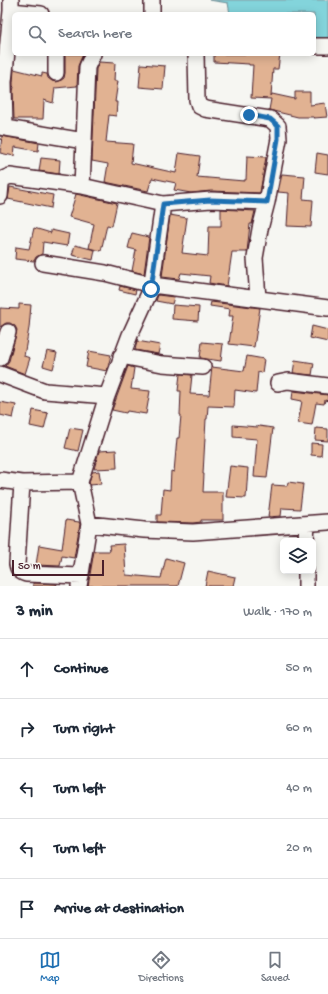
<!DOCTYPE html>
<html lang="en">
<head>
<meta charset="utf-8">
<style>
  :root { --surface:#fff; --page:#f6f6f7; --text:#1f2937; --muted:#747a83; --line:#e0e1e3; --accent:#1f6fb2 }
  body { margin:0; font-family:"Gochi Hand",sans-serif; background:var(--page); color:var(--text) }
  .controls { position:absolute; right:12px; bottom:12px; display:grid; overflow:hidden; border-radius:6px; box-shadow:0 2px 10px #0003 }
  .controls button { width:36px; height:36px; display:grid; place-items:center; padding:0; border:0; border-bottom:1px solid var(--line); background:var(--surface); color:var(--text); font:20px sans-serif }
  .scale { position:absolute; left:12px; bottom:10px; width:92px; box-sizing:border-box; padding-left:4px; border:2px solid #4a1f2b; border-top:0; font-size:11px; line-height:14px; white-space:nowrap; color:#4a1f2b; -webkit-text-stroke:3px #f6f6f2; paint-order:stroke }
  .stop { position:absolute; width:12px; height:12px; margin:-9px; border:3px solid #1f6fb2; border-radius:50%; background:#fff }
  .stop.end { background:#1f6fb2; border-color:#fff; box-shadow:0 1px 4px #0008 }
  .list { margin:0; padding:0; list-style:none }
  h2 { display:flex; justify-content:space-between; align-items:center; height:52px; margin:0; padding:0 16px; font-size:17px }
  h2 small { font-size:13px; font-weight:400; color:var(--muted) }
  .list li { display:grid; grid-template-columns:26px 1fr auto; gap:12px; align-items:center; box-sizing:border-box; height:60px; padding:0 16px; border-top:1px solid var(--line) }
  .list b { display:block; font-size:15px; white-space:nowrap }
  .list em { font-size:13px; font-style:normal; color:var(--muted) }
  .icon { flex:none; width:22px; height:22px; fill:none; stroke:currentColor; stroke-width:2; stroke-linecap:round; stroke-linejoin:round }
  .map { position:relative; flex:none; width:328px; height:586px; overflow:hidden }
  .search { position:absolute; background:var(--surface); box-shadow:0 2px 10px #0003; left:12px; right:12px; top:12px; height:44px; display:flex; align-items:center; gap:10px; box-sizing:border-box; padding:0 14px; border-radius:6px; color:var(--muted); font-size:15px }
  .sheet { height:352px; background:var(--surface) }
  nav { display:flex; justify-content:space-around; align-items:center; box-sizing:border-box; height:56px; border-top:1px solid var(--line); background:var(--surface); font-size:11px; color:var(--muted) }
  nav a { display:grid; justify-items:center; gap:2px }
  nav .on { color:var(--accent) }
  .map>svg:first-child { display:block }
  .water { fill:#83d4db; stroke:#6c8c95 }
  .building { fill:#e1b292; stroke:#4a1f2b }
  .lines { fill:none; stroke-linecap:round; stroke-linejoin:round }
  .minor-casing { stroke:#4a1f2b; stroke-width:18 }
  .minor { stroke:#f6f6f2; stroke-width:15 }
  .route { stroke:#1f6fb2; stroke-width:5 }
</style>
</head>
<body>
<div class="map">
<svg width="328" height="586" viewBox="0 0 328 586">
  <rect width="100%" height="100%" fill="#f6f6f2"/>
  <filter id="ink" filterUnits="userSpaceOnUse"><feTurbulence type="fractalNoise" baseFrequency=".025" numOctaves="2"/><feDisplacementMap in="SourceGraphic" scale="8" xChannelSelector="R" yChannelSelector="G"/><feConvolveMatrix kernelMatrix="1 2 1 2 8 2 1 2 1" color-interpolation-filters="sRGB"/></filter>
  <g filter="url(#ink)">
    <path class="water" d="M209 0H328V45L314 42V14H230L228 3Z"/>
    <path class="building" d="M65 54H83L78 66 77 86 55 88 53 103 44 100 43 119H14L13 91 14 87 13 86V82L14 69 42 76V73L47 74 48 78 52 81 56 82 60 81 64 78 65 73Z
      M214 54H280L278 69H273L271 96 272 94 295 99V92H310V105L325 103 327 117 314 118 313 117H298L269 110 271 99 251 98 253 65H249V64L214 62Z
      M99 62 115 63 114 81H118L115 102H117L116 116 109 115 106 142 133 144 131 163 176 173 179 153 200 156 197 177 244 181V180H246L247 156 266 157 260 193 211 191 191 193 174 190 176 183 152 178 148 191 105 182 108 164 92 161 96 69Z
      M141 64 165 66 163 89 139 87Z
      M2 136 39 143 38 151 15 147 14 156 0 153Z
      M317 153 328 155V174L315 172Z
      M41 158 60 160 59 174 39 171Z
      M282 174 305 176 303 199 313 200 311 227 287 226 289 193 278 192Z
      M10 187 53 195 51 208 8 199Z
      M76 194 117 203 112 226 107 225 101 251 89 248 94 224 69 217Z
      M221 209 255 211 252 224H250L247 252H232L227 286 209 283 210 276 181 273 179 279 162 277 170 215 187 218 182 253 208 256 209 226H221Z
      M34 228 51 233V230L69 234 67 246 43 242 42 254 36 257 34 261 15 259 16 247 29 249Z
      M132 233 149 237 144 274 132 271 136 250 128 248Z
      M75 245 95 250 93 260 72 255Z
      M120 286 136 290 135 294 119 290Z
      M158 295 174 297 172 304 156 301Z
      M211 302 260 308 254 347 229 344 233 316H229L230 309 210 306Z
      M19 304 31 305 29 328 24 356 30 358 25 374 5 366 9 361 17 330 15 326 10 323H6L0 327V308L19 309Z
      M173 305 199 307 198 321 172 319Z
      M312 326 328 330V342L310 338Z
      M137 341 160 345 158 354 135 350Z
      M202 342 223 344 221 361 200 358Z
      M47 351 57 353 53 369 43 366Z
      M89 351 111 355 107 371 86 367Z
      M247 356 264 359 262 373 258 372 256 393 235 390 234 407 208 406 207 419H206L203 474H204L203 492H223V520H201V522L193 523 157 522V515H161L163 489 170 490 171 471 174 472 177 438H179L181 415H180L181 391H178L180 374 192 375 190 394 209 395 212 367 244 371Z
      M295 360 314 363 312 375 293 373Z
      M128 366 134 368 131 389 150 391 146 414 127 411 126 413 112 410Z
      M293 391 328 395V401L325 400 324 404 316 403 312 425 298 423 302 401 292 399Z
      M0 402 16 405 13 418 0 415Z
      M33 410 48 413 44 429 30 426Z
      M233 425 258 427 259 426 273 428 267 478 254 477 257 439 233 437Z
      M70 428 83 430 78 451 65 448Z
      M316 428 328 429V441L315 440Z
      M311 443 322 444 321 456 311 455Z
      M116 450 117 468 94 469 99 451Z
      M230 466 248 468 246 498 226 497Z
      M99 471 101 484 90 485 89 482 92 472Z
      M288 482 303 484 300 509 282 508 281 516 268 517 272 485 287 486Z
      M66 520 79 522 80 524 74 558 62 556 60 566 36 565 39 545 62 549Z
      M124 544 126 575 161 578 166 558 184 563 178 586H88L94 551H110L109 545Z
      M208 571 235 577 233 586H205Z
      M33 583 57 584 56 586H33Z"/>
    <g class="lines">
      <g class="minor-casing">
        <path id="minor" d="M152 0V14
          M11 11 41 14
          M314 46H328
          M56 73V54
          M0 127 84 141 82 186 163 204 151 289 130 335 107 396 80 482 22 483 0 480
          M5 128 4 82 11 11V0
          M84 141 87 67 93 54
          M0 196 1 184 3 179 10 176 82 186
          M163 204 211 200 267 202 279 139 278 126 270 119 205 109 199 106 197 100 196 54
          M43 263 105 273 152 285 328 308
          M258 298 255 258 260 229 267 202
          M121 356 162 364 203 367
          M0 358 8 332
          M0 374 45 391 107 396
          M278 383 288 381 328 386
          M80 482 89 524
          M22 483 17 564C18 570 20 572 26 574L81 576
          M306 541 307 524
          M79 586 89 524 144 530 193 532 328 522
          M306 586V571"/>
      </g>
      <use href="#minor" class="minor"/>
    </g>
  </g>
  <g class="lines" filter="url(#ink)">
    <path class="route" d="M151 289 163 204 210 200 267 202 278 139V126L270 119 249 115"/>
  </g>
</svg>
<div class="controls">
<button><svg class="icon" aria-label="layers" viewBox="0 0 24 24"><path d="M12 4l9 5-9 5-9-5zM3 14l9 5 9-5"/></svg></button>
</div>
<div class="scale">50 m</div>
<div class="stop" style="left:151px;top:289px"></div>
<div class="stop end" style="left:249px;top:115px"></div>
<div class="search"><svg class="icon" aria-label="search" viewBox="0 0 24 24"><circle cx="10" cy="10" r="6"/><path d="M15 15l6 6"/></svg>Search here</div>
</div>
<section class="sheet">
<h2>3 min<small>Walk · 170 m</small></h2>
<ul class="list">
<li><svg class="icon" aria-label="ahead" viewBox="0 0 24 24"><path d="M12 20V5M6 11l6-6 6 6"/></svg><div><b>Continue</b></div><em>50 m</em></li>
<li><svg class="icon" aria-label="right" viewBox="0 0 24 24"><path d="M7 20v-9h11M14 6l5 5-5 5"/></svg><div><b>Turn right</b></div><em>60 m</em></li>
<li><svg class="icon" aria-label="left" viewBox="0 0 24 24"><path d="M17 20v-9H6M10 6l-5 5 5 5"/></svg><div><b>Turn left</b></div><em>40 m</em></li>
<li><svg class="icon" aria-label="left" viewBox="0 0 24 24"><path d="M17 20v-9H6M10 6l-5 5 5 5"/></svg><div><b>Turn left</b></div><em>20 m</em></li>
<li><svg class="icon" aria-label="arrive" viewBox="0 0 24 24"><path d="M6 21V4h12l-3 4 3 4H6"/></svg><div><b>Arrive at destination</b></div></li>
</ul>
</section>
<nav>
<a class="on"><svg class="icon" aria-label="map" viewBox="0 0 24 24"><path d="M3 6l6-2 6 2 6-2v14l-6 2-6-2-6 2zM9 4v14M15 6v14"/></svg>Map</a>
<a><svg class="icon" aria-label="directions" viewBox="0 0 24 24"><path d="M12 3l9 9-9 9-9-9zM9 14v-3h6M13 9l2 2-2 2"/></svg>Directions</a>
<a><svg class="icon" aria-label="saved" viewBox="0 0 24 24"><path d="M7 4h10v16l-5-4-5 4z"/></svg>Saved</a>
</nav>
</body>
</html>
